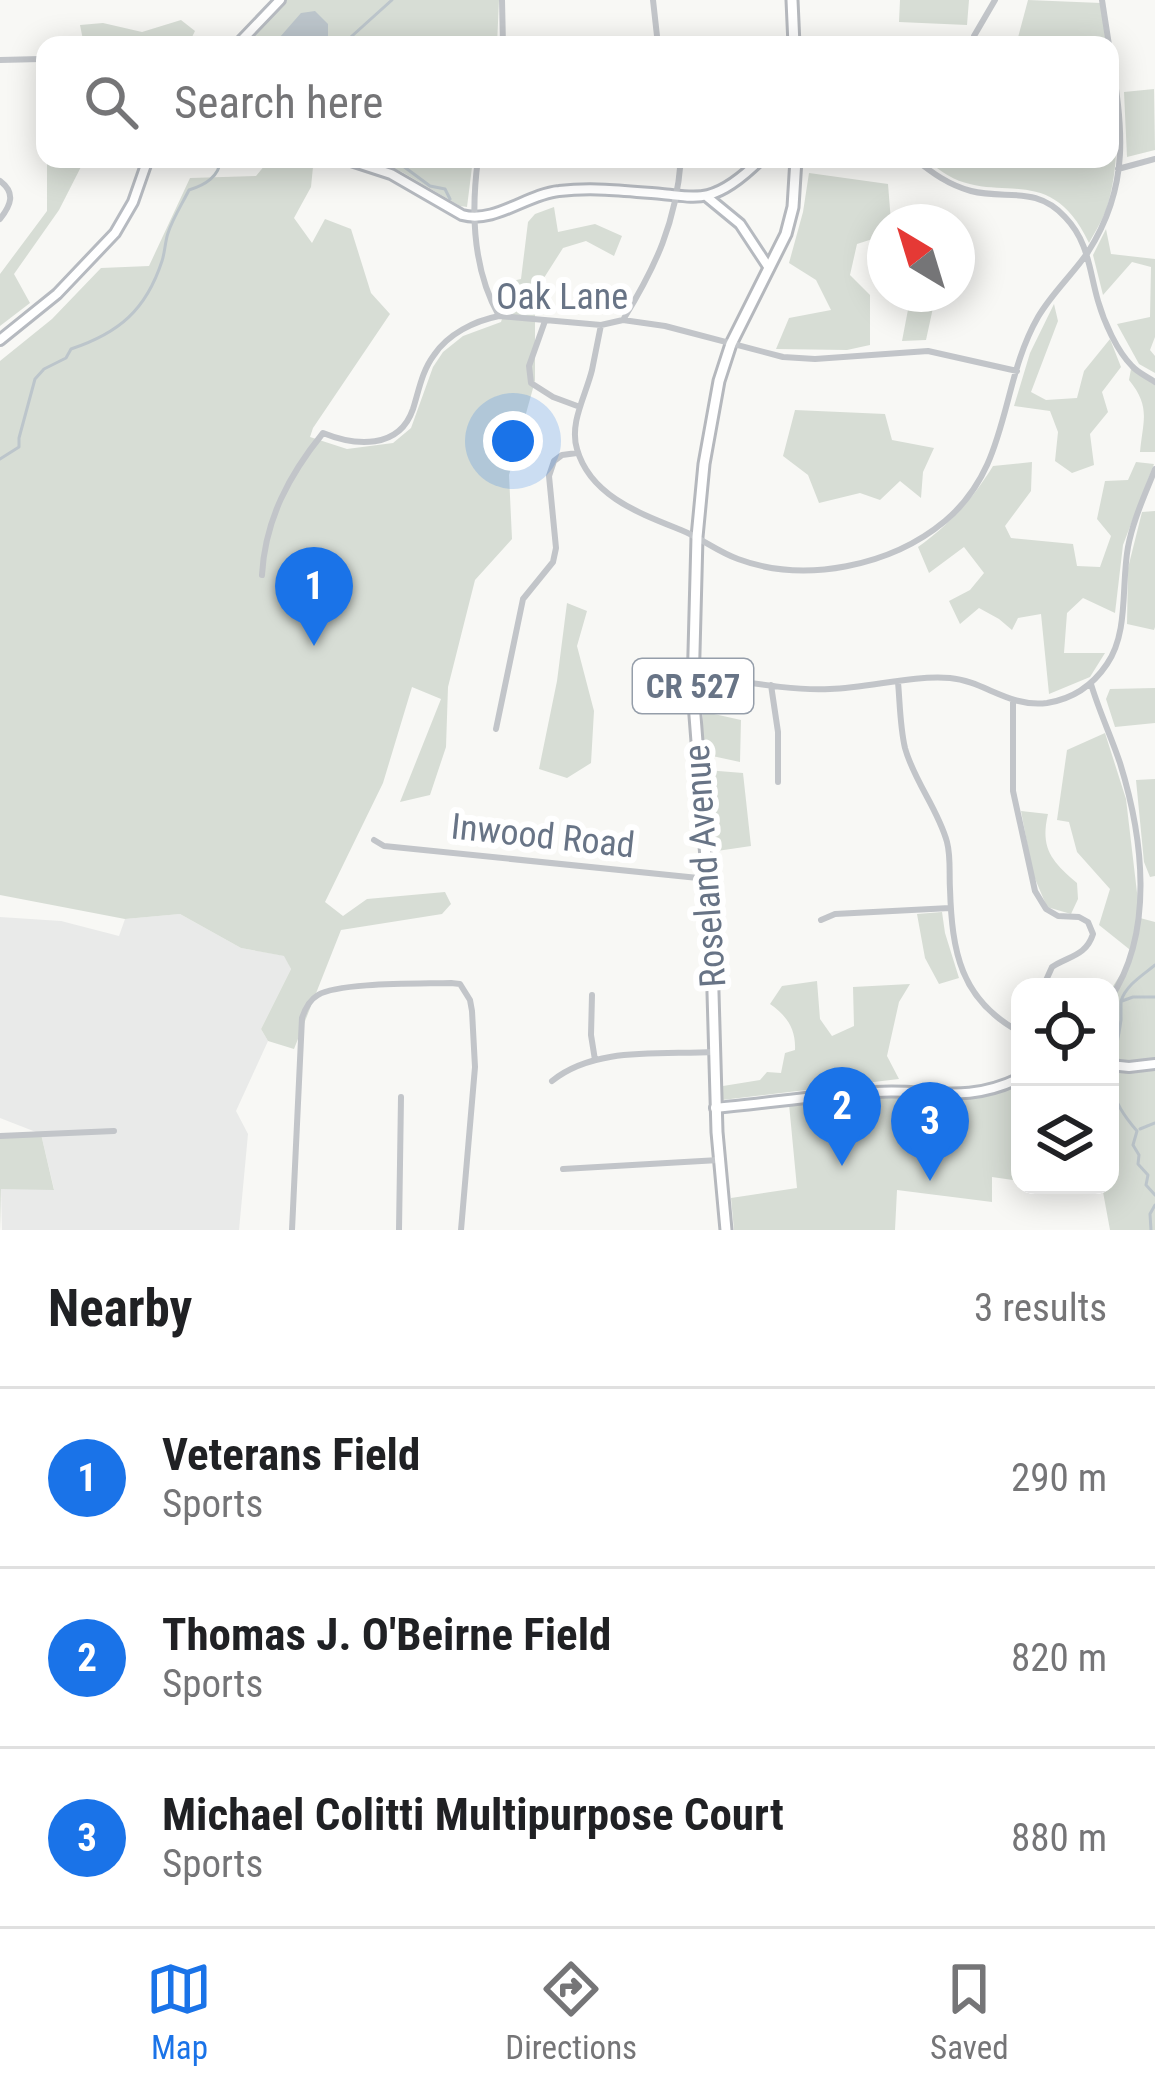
<!DOCTYPE html>
<html lang="en">
<head>
<meta charset="utf-8">
<style>
  :root { --surface:#fff; --page:#f2f2f2; --text:#202124; --muted:#757577; --line:#e0e0e0; --accent:#1a73e8 }
  body { margin:0; font-family:"Roboto Condensed",sans-serif; background:var(--page); color:var(--text) }
  .controls { position:absolute; right:36px; bottom:36px; display:grid; overflow:hidden; border-radius:24px; box-shadow:0 6px 30px #0003 }
  .controls button { width:108px; height:108px; display:grid; place-items:center; padding:0; border:0; border-bottom:3px solid var(--line); background:var(--surface); color:var(--text); font:60px sans-serif }
  .compass { position:absolute; left:867px; top:204px; width:108px; height:108px; border-radius:50%; background:var(--surface); box-shadow:0 6px 30px #0003; rotate:322deg }
  .you { position:absolute; left:513px; top:441px; width:42px; height:42px; margin:-30px; border:9px solid #fff; border-radius:50%; background:#1a73e8; box-shadow:0 0 0 18px #1a73e833 }
  .badge { display:grid; place-items:center; width:78px; height:78px; border-radius:50%; background:var(--accent); color:#fff; font-size:39px; font-weight:700 }
  .pin { position:absolute; translate:-50% -99px; filter:drop-shadow(0 3px 6px #0008) }
  .pin::after { content:''; position:absolute; top:63px; width:42px; height:36px; background:inherit; clip-path:polygon(0 0,100% 0,50% 100%) }
  .list { margin:0; padding:0; list-style:none }
  h2 { display:flex; justify-content:space-between; align-items:center; height:156px; margin:0; padding:0 48px; font-size:51px }
  h2 small { font-size:39px; font-weight:400; color:var(--muted) }
  .list li { display:grid; grid-template-columns:78px 1fr auto; gap:36px; align-items:center; box-sizing:border-box; height:180px; padding:0 48px; border-top:3px solid var(--line) }
  .list b { display:block; font-size:45px; white-space:nowrap }
  .list p { margin:0; font-size:39px; white-space:nowrap; color:var(--muted) }
  .list em { font-size:39px; font-style:normal; color:var(--muted) }
  .icon { flex:none; width:66px; height:66px; fill:none; stroke:currentColor; stroke-width:2; stroke-linecap:round; stroke-linejoin:round }
  .map { position:relative; flex:none; width:1155px; height:1230px; overflow:hidden }
  .search { position:absolute; background:var(--surface); box-shadow:0 6px 30px #0003; left:36px; right:36px; top:36px; height:132px; display:flex; align-items:center; gap:30px; box-sizing:border-box; padding:0 42px; border-radius:24px; color:var(--muted); font-size:45px }
  .sheet { height:696px; background:var(--surface) }
  nav { display:flex; justify-content:space-around; align-items:center; box-sizing:border-box; height:168px; border-top:3px solid var(--line); background:var(--surface); font-size:33px; color:var(--muted) }
  nav a { display:grid; justify-items:center; gap:6px }
  nav .on { color:var(--accent) }
  .map>svg:first-child { display:block }
  .built { fill:#e9eae9 }
  .green { fill:#d7ddd5 }
  .water { fill:#bcc5cb }
  .lines { fill:none; stroke-linecap:round; stroke-linejoin:round }
  .stream { stroke:#bcc5cb; stroke-width:3 }
  .secondary-casing { stroke:#b6bac0; stroke-width:14 }
  .primary-casing { stroke:#b5b8bd; stroke-width:15 }
  .street { stroke:#c2c5c9; stroke-width:6 }
  .secondary { stroke:#fff; stroke-width:8 }
  .primary { stroke:#fff; stroke-width:9 }
  .labels { text-anchor:middle; stroke-width:12; stroke-linejoin:round; paint-order:stroke }
  .shield { fill:#fff; stroke:#959eaa; stroke-width:3 }
  .shield-label { font-size:33px; font-weight:bold; fill:#687486 }
  .street-label { font-size:36px; fill:#687486; stroke:#fff }
</style>
</head>
<body>
<div class="map">
<svg width="1155" height="1230" viewBox="0 0 1155 1230">
  <rect width="100%" height="100%" fill="#f8f8f5"/>
  <path class="built" d="M180 914 241 948 285 956 291 969 261 1029 268 1041 236 1111 248 1134 239 1230H2L1 1189H54L41 1134 0 1118V917L61 921 119 936 125 919Z"/>
  <path class="green" d="M285 0H499L497 45H245Z
    M900 0H969L967 25 899 22Z
    M1028 0 1101 3 1106 45H1016Z
    M181 20 195 31 188 45H125L120 40 104 45H84L80 25 103 23 142 32Z
    M1110 76C1117 116 1120 159 1109 200 1106 215 1096 230 1089 243 1046 152 989 216 931 163L933 159H1110Z
    M1154 89 1155 150 1127 157 1124 92Z
    M47 159H85L59 210 14 274 30 303 0 326V274L47 211Z
    M270 159 313 167 311 187 294 218 312 243 325 219 351 229 371 293 390 314 313 428 310 437 347 449 393 443 411 428 433 367 443 352 463 336 501 322 506 306 495 285 521 279 528 222 535 214 554 207 558 232 595 224 622 236 614 256 586 241 563 248 535 292V381L509 475 512 539 475 580 448 687 446 747 430 795 400 802 441 699 412 687 383 783 325 902 343 916 367 899 445 892 451 904 442 914 341 930 294 1049 268 1041 261 1029 291 969 284 956 241 948 180 914 125 919 0 895V361L52 319 101 268 149 266 190 178 256 176Z
    M369 159H473L467 207 460 206 402 172Z
    M809 173 888 184 891 222H885V235L857 244 850 275 870 295V345L847 350 776 349 789 318 831 310 816 280 789 263 803 212Z
    M1106 229 1111 254 1155 259V337L1150 350 1155 356V373L1139 364 1117 324 1150 317 1151 267 1132 262 1103 295 1093 255Z
    M911 294H936L926 340 902 341Z
    M1054 304 1058 321 1031 392 1046 400 1077 398 1084 371 1110 339 1121 367 1102 392 1108 412 1090 434 1094 465 1072 473 1055 461 1058 432 1050 411 1014 406 1030 353Z
    M1131 369 1155 385V452H1140C1143 420 1151 407 1129 380Z
    M795 410 885 414 892 440 934 448 923 472 921 498 900 481 880 500 860 493 819 503 808 475 783 456Z
    M1032 462 1031 491 1005 526 1011 538 1073 544 1077 566 1100 567 1111 536 1097 519 1105 481 1128 480 1136 462 1154 464 1123 545 1115 613 1083 598 1067 613 1064 653H1105L1090 677 1049 694 1041 614 1018 618 1012 630 999 619 979 608 960 624 949 601 970 590 984 573 964 547 929 573 918 547C950 524 972 500 993 466Z
    M1155 511V627L1154 630 1127 624 1128 568 1142 512Z
    M567 603 587 611 577 646 594 711 591 763 567 778 539 769 557 681Z
    M703 678 719 680 714 714 741 720 740 762 703 754Z
    M1155 688V723L1115 727 1106 699 1110 689Z
    M1105 733 1126 799 1140 918 1155 922V1230H1110L1103 1192 1051 1185H1110V991L1134 953 1099 925 1110 889 1077 852 1069 822 1057 820 1067 750Z
    M706 770 743 773 751 846 717 851Z
    M1155 779V876L1150 877 1144 862 1136 780Z
    M1021 811 1048 814C1040 848 1051 861 1077 883L1078 899 1071 914 1047 907 1033 874Z
    M942 912 945 933 959 978 939 984 925 958 917 914Z
    M817 981 820 1019 832 1036 854 1026 853 987 910 984 899 1002 887 1056 899 1079 722 1100 723 1086 760 1080 767 1072 781 1073 785 1053 795 1050C796 1029 787 1016 770 1004L782 986Z
    M1020 1073V1181L992 1177V1202L897 1190 895 1230H734L731 1198 797 1188 789 1104C820 1100 852 1094 884 1093 920 1093 950 1103 988 1095V1092Z
    M0 1134H41L54 1190 1 1189 0 1230Z"/>
  <path class="water" d="M315 11 328 24V45H273L301 13Z"/>
  <g class="lines">
    <path class="stream" d="M342 45 392 0
      M385 159 388 163 403 166 430 186 445 189 450 199
      M0 459 19 447V438L35 379 44 369 66 358 71 349C119 333 146 310 162 261 165 252 165 242 168 233 173 218 182 204 189 190 205 185 219 177 221 159
      M1155 965C1143 975 1126 985 1121 1001 1121 1002 1121 1018 1121 1020 1114 1071 1098 1087 1137 1131L1133 1145 1139 1155 1138 1164 1148 1175 1146 1185 1155 1195
      M1122 1001 1133 997H1155
      M1140 1129 1155 1123
      M1151 1230 1150 1214 1155 1205"/>
    <g class="secondary-casing">
      <path id="secondary" d="M237 45 280 0
        M345 159 391 174 462 215C495 224 527 194 559 191 593 187 628 191 662 194 676 195 693 199 708 195 728 190 747 173 761 159
        M706 196 740 224 769 268
        M0 340 57 294 115 233 133 202 148 159
        M1110 1065 1129 1067 1155 1064
        M715 1108C768 1103 821 1095 874 1092 930 1088 964 1105 1020 1078"/>
    </g>
    <g class="primary-casing">
      <path id="primary" d="M792 0 794 45
        M726 1230 717 1132 711 923 693 690 697 537 704 464 719 381 731 344 786 234 793 207 796 159"/>
    </g>
    <path class="street" d="M502 0 503 45
      M653 0 658 45
      M1102 0 1109 45
      M973 45 974 36 995 0
      M0 60 41 59
      M478 159C471 211 473 270 499 316
      M915 159C932 173 949 185 971 191 1006 200 1036 185 1065 217 1089 242 1089 270 1098 301 1104 322 1117 351 1132 366 1138 373 1148 377 1155 382
      M1118 169 1155 159
      M0 181C16 193 11 205 0 219
      M623 320C656 266 676 223 681 159
      M545 321 529 366 531 383 553 397 580 407
      M601 325C598 340 595 355 592 370 586 395 569 423 577 449 590 496 641 514 681 530 701 538 718 552 738 559 805 584 891 566 945 521 1011 466 999 385 1038 317 1052 293 1073 274 1088 252 1132 183 1122 125 1110 49
      M262 575C265 520 289 475 323 433 355 446 399 450 413 409 419 390 422 371 434 355 448 334 474 321 499 316L601 325 623 320 665 326 783 357 815 359 928 351 1017 371
      M693 674C738 680 785 691 830 689 870 688 910 675 950 678 984 681 1010 708 1047 703 1072 699 1093 685 1107 664 1129 632 1121 585 1128 547 1133 520 1145 495 1155 469
      M898 682C900 704 900 727 905 748 914 781 938 809 947 842 951 857 949 874 950 889 952 951 960 1000 1020 1032
      M1091 684C1099 711 1111 736 1120 763 1143 837 1155 932 1110 999
      M771 685 778 732V782
      M1013 701V791L1035 891 1046 909 1058 916 1079 917 1088 922 1093 934C1086 956 1069 956 1052 967L1043 987
      M496 729 523 599 553 562 556 548 549 476 554 461 562 455 577 453
      M374 840 384 846 708 879
      M821 920 835 914 950 908
      M592 995 591 1035 595 1060
      M552 1081C595 1046 662 1055 714 1052
      M0 1136 114 1131
      M563 1169 719 1160
      M292 1230 302 1018C305 1009 309 1000 318 995 339 982 423 984 451 983L460 984 470 1000 472 1011 475 1067 461 1230
      M399 1230 401 1097"/>
    <use href="#secondary" class="secondary"/>
    <use href="#primary" class="primary"/>
  </g>
  <g class="labels">
    <rect class="shield" x="633" y="659" width="120" height="54" rx="9"/>
    <g class="shield-label">
      <text x="693" y="698">CR 527</text>
    </g>
    <g class="street-label">
      <text x="562" y="309">Oak Lane</text>
      <text transform="translate(543 835) rotate(6)" y="13">Inwood Road</text>
      <text transform="translate(704 866) rotate(-94)" y="13">Roseland Avenue</text>
    </g>
  </g>
</svg>
<div class="controls">
<button><svg class="icon" aria-label="locate" viewBox="0 0 24 24"><circle cx="12" cy="12" r="6"/><path d="M12 2v4M12 18v4M2 12h4M18 12h4"/></svg></button>
<button><svg class="icon" aria-label="layers" viewBox="0 0 24 24"><path d="M12 4l9 5-9 5-9-5zM3 14l9 5 9-5"/></svg></button>
</div>
<svg class="compass" viewBox="-18 -18 36 36"><path d="M0-13l5 13h-10z" fill="#e53935"/><path d="M0 13l5-13h-10z" fill="#757577"/></svg>
<div class="you"></div>
<div class="pin badge" style="left:314px;top:646px">1</div>
<div class="pin badge" style="left:842px;top:1166px">2</div>
<div class="pin badge" style="left:930px;top:1181px">3</div>
<div class="search"><svg class="icon" aria-label="search" viewBox="0 0 24 24"><circle cx="10" cy="10" r="6"/><path d="M15 15l6 6"/></svg>Search here</div>
</div>
<section class="sheet">
<h2>Nearby<small>3 results</small></h2>
<ul class="list">
<li><span class="badge">1</span><div><b>Veterans Field</b><p>Sports</p></div><em>290 m</em></li>
<li><span class="badge">2</span><div><b>Thomas J. O'Beirne Field</b><p>Sports</p></div><em>820 m</em></li>
<li><span class="badge">3</span><div><b>Michael Colitti Multipurpose Court</b><p>Sports</p></div><em>880 m</em></li>
</ul>
</section>
<nav>
<a class="on"><svg class="icon" aria-label="map" viewBox="0 0 24 24"><path d="M3 6l6-2 6 2 6-2v14l-6 2-6-2-6 2zM9 4v14M15 6v14"/></svg>Map</a>
<a><svg class="icon" aria-label="directions" viewBox="0 0 24 24"><path d="M12 3l9 9-9 9-9-9zM9 14v-3h6M13 9l2 2-2 2"/></svg>Directions</a>
<a><svg class="icon" aria-label="saved" viewBox="0 0 24 24"><path d="M7 4h10v16l-5-4-5 4z"/></svg>Saved</a>
</nav>
</body>
</html>
